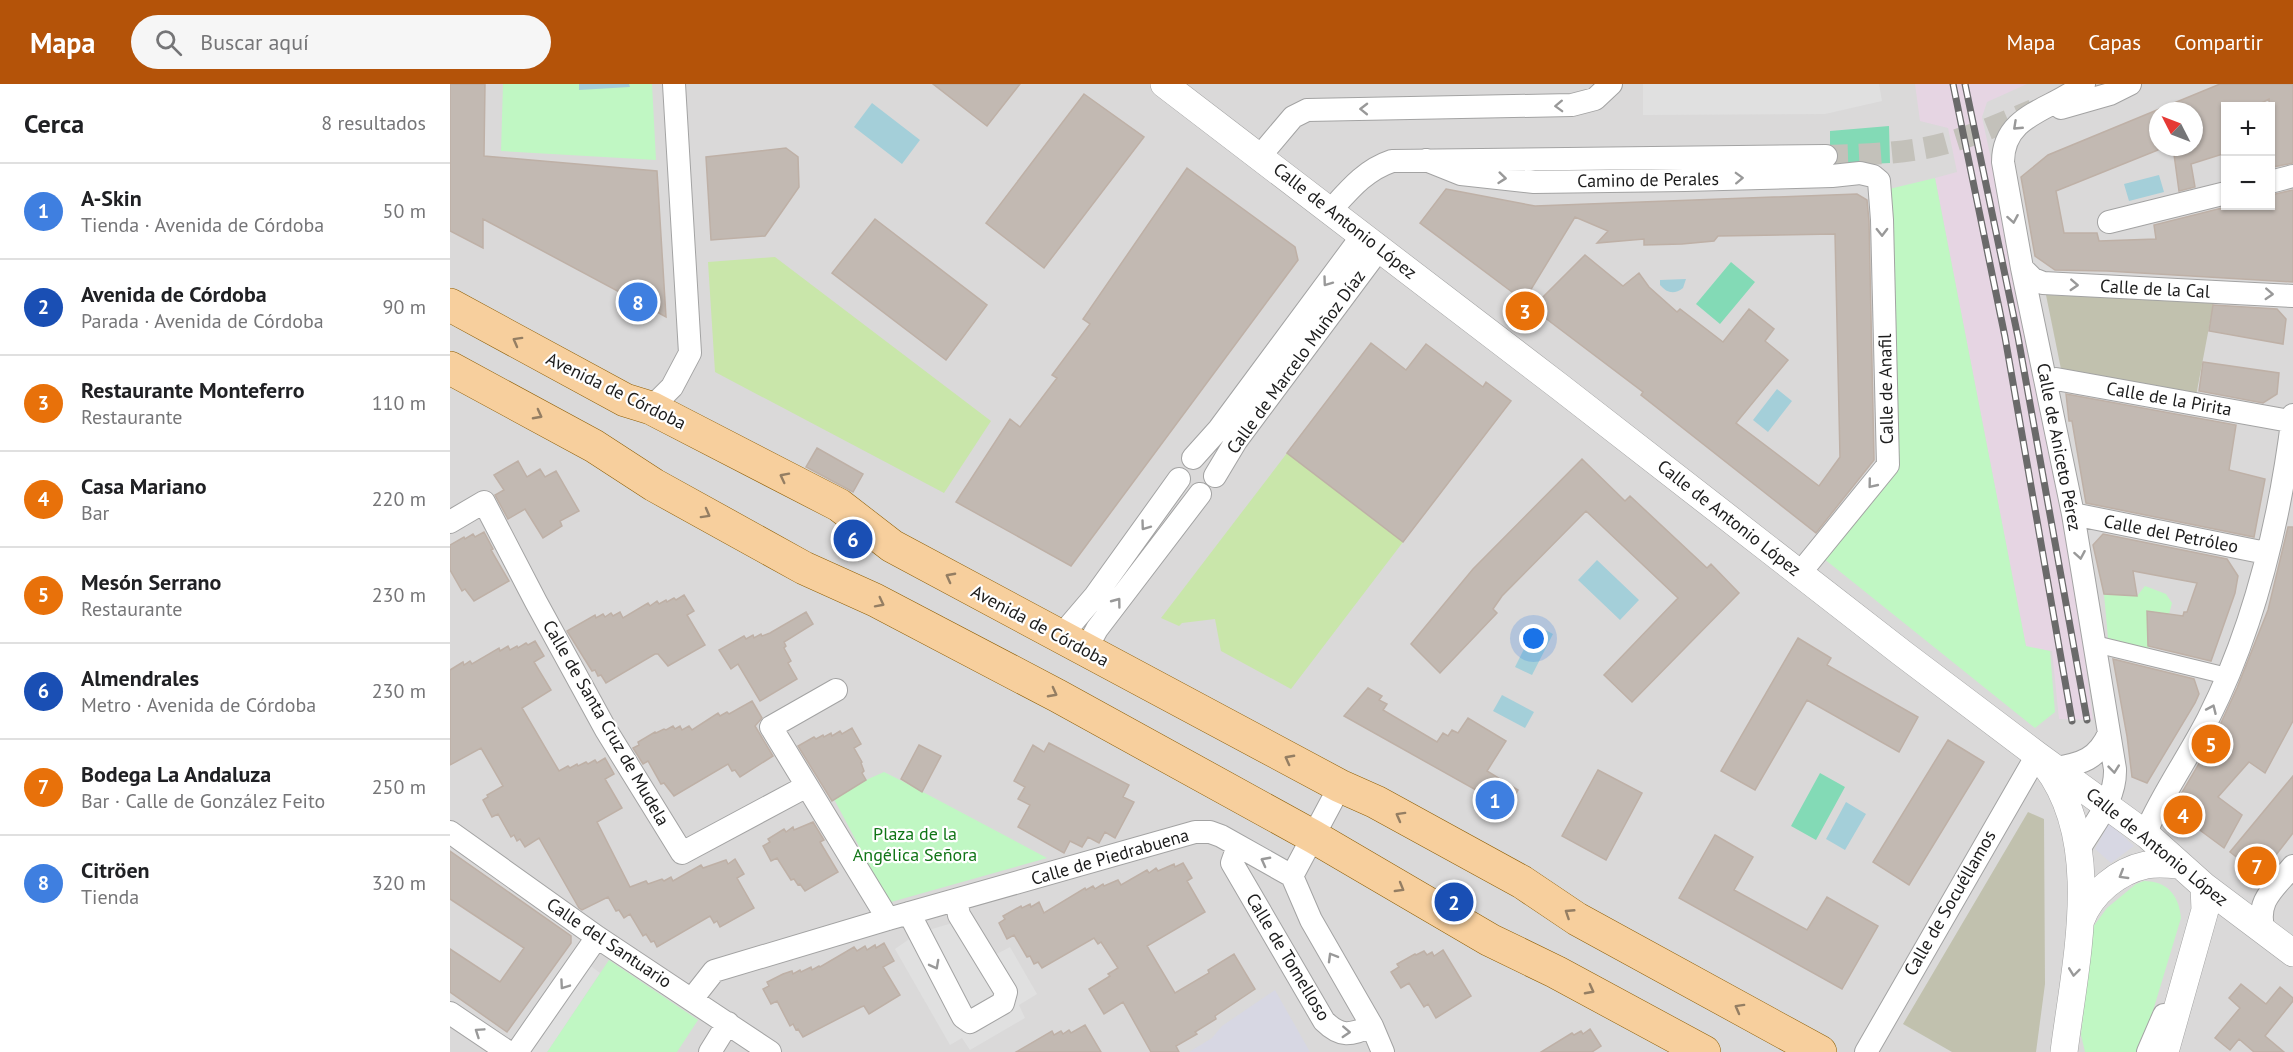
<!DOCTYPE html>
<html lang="es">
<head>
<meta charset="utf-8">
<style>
  :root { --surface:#fff; --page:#f6f6f6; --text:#202124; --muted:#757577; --line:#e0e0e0; --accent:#b45309 }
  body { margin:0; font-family:"PT Sans",sans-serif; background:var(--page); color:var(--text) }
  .controls { position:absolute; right:18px; top:18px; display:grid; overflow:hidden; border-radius:0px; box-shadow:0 2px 4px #0004 }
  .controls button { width:54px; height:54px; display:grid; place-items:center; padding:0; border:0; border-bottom:2px solid var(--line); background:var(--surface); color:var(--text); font:30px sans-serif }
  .compass { position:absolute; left:1699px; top:18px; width:54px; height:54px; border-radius:50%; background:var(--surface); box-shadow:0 2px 4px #0004; rotate:312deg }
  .you { position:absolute; left:1084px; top:555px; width:21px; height:21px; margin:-15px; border:4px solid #fff; border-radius:50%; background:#1a73e8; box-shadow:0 0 0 9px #1a73e833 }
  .badge { display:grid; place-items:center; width:39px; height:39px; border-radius:50%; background:var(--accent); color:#fff; font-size:20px; font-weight:700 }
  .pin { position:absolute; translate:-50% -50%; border:3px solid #fff; box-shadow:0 2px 6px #0006 }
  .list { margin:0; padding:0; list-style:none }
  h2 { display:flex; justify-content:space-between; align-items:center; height:78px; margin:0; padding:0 24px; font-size:26px }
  h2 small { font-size:20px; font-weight:400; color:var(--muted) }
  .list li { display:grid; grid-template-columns:39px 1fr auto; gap:18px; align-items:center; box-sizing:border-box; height:96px; padding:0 24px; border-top:2px solid var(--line) }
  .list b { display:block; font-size:22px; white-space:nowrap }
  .list p { margin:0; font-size:20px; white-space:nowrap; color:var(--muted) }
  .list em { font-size:20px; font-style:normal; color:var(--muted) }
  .icon { flex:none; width:33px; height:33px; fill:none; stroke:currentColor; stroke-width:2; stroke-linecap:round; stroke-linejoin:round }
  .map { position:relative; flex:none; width:1843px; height:968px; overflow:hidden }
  header { display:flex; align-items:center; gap:36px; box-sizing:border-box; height:84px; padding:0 30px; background:var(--accent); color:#fff }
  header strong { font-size:28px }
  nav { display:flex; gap:33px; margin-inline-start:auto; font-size:21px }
  .search { width:420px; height:54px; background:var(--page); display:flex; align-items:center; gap:15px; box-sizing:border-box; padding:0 21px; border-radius:33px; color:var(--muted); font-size:22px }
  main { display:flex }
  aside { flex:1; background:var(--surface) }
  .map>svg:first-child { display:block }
  .residential { fill:#dad9d9; fill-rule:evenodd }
  .industrial { fill:#e6d5e3 }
  .construction { fill:#c1c1ae }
  .grass { fill:#c9e6aa }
  .park { fill:#c0f7c3 }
  .pitch { fill:#83dab6 }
  .parking { fill:#e0e0e0 }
  .plaza { fill:#d7d7e3 }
  .water { fill:#a4cfd9 }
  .building { fill:#c2b9b2; stroke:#beb0a6; stroke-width:1.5 }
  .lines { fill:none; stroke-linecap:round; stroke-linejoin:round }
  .minor-tunnel { stroke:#c3c1ba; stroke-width:22; stroke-dasharray:22 11; stroke-linecap:butt }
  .pedestrian-casing { stroke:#a3a3a3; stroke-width:18 }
  .minor-casing { stroke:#a3a3a3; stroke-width:24 }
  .tertiary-casing { stroke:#a3a3a3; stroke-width:28 }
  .primary-casing { stroke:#8e5f06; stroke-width:34 }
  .pedestrian { stroke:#fff; stroke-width:16 }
  .minor { stroke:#fff; stroke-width:22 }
  .tertiary { stroke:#fff; stroke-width:27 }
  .primary { stroke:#f7cf9d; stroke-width:33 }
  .rail-casing { stroke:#6a6a6a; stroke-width:7 }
  .rail { stroke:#fff; stroke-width:4.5; stroke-dasharray:14; stroke-linecap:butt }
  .oneway { stroke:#999 }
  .oneway2 { stroke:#947e63 }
  .labels { text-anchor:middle; stroke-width:4.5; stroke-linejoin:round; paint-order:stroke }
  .street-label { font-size:18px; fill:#1c1c1c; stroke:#fff }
  .park-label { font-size:18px; fill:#107516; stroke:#fff }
</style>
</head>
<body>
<header>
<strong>Mapa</strong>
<div class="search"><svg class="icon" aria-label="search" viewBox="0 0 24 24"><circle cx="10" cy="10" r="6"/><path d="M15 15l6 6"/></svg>Buscar aquí</div>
<nav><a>Mapa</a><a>Capas</a><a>Compartir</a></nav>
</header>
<main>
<aside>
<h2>Cerca<small>8 resultados</small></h2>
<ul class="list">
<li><span class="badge" style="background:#3f7fe0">1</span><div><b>A-Skin</b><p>Tienda · Avenida de Córdoba</p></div><em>50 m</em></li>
<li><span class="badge" style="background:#1a4fb4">2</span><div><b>Avenida de Córdoba</b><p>Parada · Avenida de Córdoba</p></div><em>90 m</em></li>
<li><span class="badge" style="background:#e8710a">3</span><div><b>Restaurante Monteferro</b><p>Restaurante</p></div><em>110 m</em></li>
<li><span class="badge" style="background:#e8710a">4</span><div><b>Casa Mariano</b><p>Bar</p></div><em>220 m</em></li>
<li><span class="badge" style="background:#e8710a">5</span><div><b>Mesón Serrano</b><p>Restaurante</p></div><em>230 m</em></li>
<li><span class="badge" style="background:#1a4fb4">6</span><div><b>Almendrales</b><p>Metro · Avenida de Córdoba</p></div><em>230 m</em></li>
<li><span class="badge" style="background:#e8710a">7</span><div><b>Bodega La Andaluza</b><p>Bar · Calle de González Feito</p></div><em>250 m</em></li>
<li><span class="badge" style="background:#3f7fe0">8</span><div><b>Citröen</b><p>Tienda</p></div><em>320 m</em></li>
</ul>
</aside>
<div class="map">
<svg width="1843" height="968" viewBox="0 0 1843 968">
  <rect width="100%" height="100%" fill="#edeae2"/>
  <path class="residential" d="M0 0H1843V968H0ZM1776 22H1820V122H1776ZM1708 27H1744V63H1708Z"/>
  <path class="industrial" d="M1465 0H1577L1537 18 1532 33 1576 239 1624 491 1643 636 1609 635 1602 567 1576 563 1485 94 1507 88 1498 44 1470 37Z"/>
  <path class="construction" d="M1596 211 1764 217 1746 312 1611 285Z
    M1578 728 1594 735 1595 900 1586 968H1502L1453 940Z"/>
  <path class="grass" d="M325 173 541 337 494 409 265 288 258 178Z
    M837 369 953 458 841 605 771 567 765 535 732 539 729 542 711 534Z"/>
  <path class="park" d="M53 0H202L206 76 51 67Z
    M1485 94 1576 562 1600 567 1605 628 1585 644 1373 474 1449 385 1435 106Z
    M1695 502 1716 510 1722 519 1719 530 1698 527 1699 565 1658 554 1654 510 1687 512Z
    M434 688 456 699 597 774 441 818 437 815 384 715 416 696Z
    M1694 797C1717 797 1729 811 1731 834L1696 950 1687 968H1635L1631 951 1643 843 1657 824 1686 800Z
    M159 876 248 936 227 968H97Z"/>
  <path class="pitch" d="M1439 42 1440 79 1380 82V47Z
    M1281 178 1305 198 1270 240 1246 220Z
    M1370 689 1395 703 1366 756 1341 742Z"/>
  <path class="parking" d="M1193 0H1429L1432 17 1375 30 1193 31Z
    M513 836 545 871 560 863 587 910 569 921 575 934 520 966 512 954 500 961 445 865 468 849Z
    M138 880 150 889 97 968H78Z"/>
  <path class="plaza" d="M1659 739 1684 762 1661 779 1645 765Z
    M825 906 860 968H739L762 954 772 942Z"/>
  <path class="water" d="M129 0H179L180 3 129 6Z
    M422 19 470 56 452 80 404 43Z
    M1709 91 1714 108 1679 117 1674 100Z
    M1236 195 1233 204C1224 211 1217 209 1210 201V196Z
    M1327 305 1342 317 1318 348 1303 336Z
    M1147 476 1189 516 1170 536 1128 496Z
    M1086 541 1103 550 1082 591 1065 583Z
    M1052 611 1084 628 1075 644 1043 627Z
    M1396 718 1416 730 1395 766 1376 755Z"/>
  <path class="building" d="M0 0H35L34 72 207 87 216 233 33 135V164L0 147Z
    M483 0H570L537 42Z
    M1770 0H1843V79L1823 83 1819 15 1806 22H1776V69L1741 80 1745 103 1729 107 1723 63H1744V27H1708V66L1606 107 1614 149H1647L1649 157 1706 155 1704 141 1780 122H1821V111L1843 106V198L1657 187 1605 186 1585 172 1571 93 1598 71Z
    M634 10 694 53 594 184 536 139Z
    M336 64 348 73 349 103 315 152 261 156 256 73Z
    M737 84 845 163 848 176 621 482 506 418 560 335 570 343 607 294 602 291 640 240 633 235Z
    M996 105 1085 122 1407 110 1417 116 1419 137 1424 376 1366 449 1191 311 1193 308 1082 224 1135 171 1173 202 1189 189 1199 203 1227 228 1230 225 1273 258 1299 225 1324 245 1315 257 1338 276 1286 339 1369 402 1390 373 1385 150 1268 152 1264 157 1232 160 1194 161V155L1147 159 1158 147 1125 133 1074 217 970 139Z
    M425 135 537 221 496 276 382 189Z
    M1763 221 1827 225 1836 235 1833 260 1759 247Z
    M921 259 956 286 976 260 1033 303 1036 298 1061 317 953 458 837 369Z
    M1753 278 1829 289 1827 310 1813 319 1749 307Z
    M1616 310 1786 341 1779 386 1815 395 1804 453 1636 419 1622 337H1619Z
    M367 364 413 390 403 408 356 383Z
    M1132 375 1175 417 1180 412 1257 484 1261 480 1289 509 1182 618 1154 591 1228 514 1136 427 1052 512 1043 525 1047 529 990 589 961 560 1023 485Z
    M68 377 77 393 90 385 95 393 106 387 129 427 110 437 112 442 93 454 75 425 58 435 45 411 54 406 44 391Z
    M1838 443H1843V637L1815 689 1799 678 1768 713 1792 731 1774 764 1747 744 1724 722 1764 654 1787 604 1818 526Z
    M34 448 43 465 41 466 59 497 24 517 15 505 12 507 0 486V461L14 453 15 455 23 450 25 453Z
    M1653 450 1777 475 1788 492 1785 509 1761 577 1698 562 1697 527 1733 532 1734 528H1737L1747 499 1683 487 1687 512 1654 510 1643 461Z
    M234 511 244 527 237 531 255 561 218 582 208 570H205L156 599 151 591 148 592 145 586 142 587 117 547 145 531 146 534 153 530 155 533 161 529 163 532 170 528 173 534 198 519 200 522 207 517 209 520 216 516 217 518 224 514 226 516Z
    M356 528 363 540 334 558 336 562 334 564 341 577 338 579 347 595 310 617 288 580 281 585 269 566 294 552 296 555 303 551 304 554 311 550 312 552 320 549Z
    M1348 554 1381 574 1377 581 1468 633 1449 668 1357 616 1305 706 1271 687Z
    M85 557 94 572 84 578 101 606 72 624 109 687 118 682 120 684 127 680 128 682 136 678 138 680 145 676 147 679 155 674 164 690 155 695 172 724 147 738 180 803 196 797 198 800 212 795 214 797 221 793 223 797 251 781 253 784 276 776 278 780 285 775 294 790 287 794 304 824 270 843 267 837 264 839 260 832 207 863 204 857 201 858 196 850 193 852 180 830 174 834 169 826 166 827 158 813 132 826 129 824 89 754 75 763 70 755 67 757 64 751 61 753 48 730 42 733 33 716 38 713 37 711 53 702 31 664 0 681V586L13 578 14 581 20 577 22 580 49 564 50 567 58 562 60 566 67 562 68 564 76 559 78 561Z
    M1663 575 1744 595 1749 610 1745 619 1697 699 1682 693 1677 652Z
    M918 604 932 612 929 616 937 620 933 626 987 658 993 649 998 652 1002 646 1008 649 1018 634 1056 657 1037 687 1068 706 1058 724 894 632Z
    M302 617 312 634 305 642 323 672 290 693 285 686 282 687 278 680 224 712 214 699 211 700 198 677 193 680 183 664 189 661 188 658 205 648 206 649 214 645 216 646 223 642 225 645 230 642 232 646 239 642 242 646 268 629 270 632 277 628 279 630Z
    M402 644 411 660 404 664 412 678 411 679 414 687 412 689 416 696 382 717 348 662 364 653 366 655 373 651 374 653 381 649 382 652 390 647 392 650Z
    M1498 656 1534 678 1459 801 1423 778Z
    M599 659 679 701 673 713 684 718 665 754 655 748 649 759 638 753 632 763 620 757 614 769 568 743 580 721 568 715 575 703 564 697 583 661 594 668Z
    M469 661 491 672 472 708 451 695Z
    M1148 686 1192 709 1156 776 1112 752Z
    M1843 692V749L1815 785 1799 783 1780 768Z
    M363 738 374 756 370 758 388 788 355 807 350 800 348 801 344 795 341 796 327 774 321 777 313 762 320 758 318 755 334 745 336 748 343 743 344 746Z
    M1265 751 1303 773 1284 806 1357 846 1377 813 1428 842 1392 905 1229 814Z
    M0 767 121 852V859L57 948 0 908V865L50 898 74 864 0 815Z
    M733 779 742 794 737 797 755 828 697 862 725 909 759 889 758 886 784 870 805 905 765 932 766 935 745 948 747 950 726 962 729 968H701L673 918 654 930 639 905 660 892 658 890 668 884 651 858 648 860 644 854 592 884 588 878 584 880 580 872 577 873 564 851 557 855 549 839 555 835 553 832 571 822 572 824 580 820 581 823 589 818 594 829 635 804 636 806 643 802 645 805 653 800 654 802 668 796 671 801 697 786 699 789 706 784 708 787 724 780 725 783Z
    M434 859 444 877 433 883 450 911 419 930 414 922 411 923 353 953 348 945 346 946 343 940 340 942 327 917 321 920 313 905 319 902 317 898 333 890 342 887 343 890 350 886 351 888 361 883 362 886 369 882 370 883 404 863 407 867 415 862 417 866 425 861 426 864Z
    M993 866 1021 912 986 934 978 920 974 923 959 899 951 904 941 888 949 883 947 880 965 870 966 871 974 867 977 871 982 868 984 872Z
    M1791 900 1816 920 1830 903 1843 914V917L1815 952 1834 968H1804L1789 955 1780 966 1765 954 1790 924 1779 914Z
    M635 941 651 968H566L602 947 604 951 611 947 613 950 619 946 621 949Z
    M1140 945 1151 962 1142 968H1091L1122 949 1124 951 1131 947 1133 950Z"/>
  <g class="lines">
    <path class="minor-tunnel" d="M1376 72C1407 71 1438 70 1469 65 1508 59 1548 41 1583 26"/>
    <g class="pedestrian-casing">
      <path id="pedestrian" d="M1645 560 1777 592"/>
    </g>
    <g class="minor-casing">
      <path id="minor" d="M1611 24 1660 10 1680 0
        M810 72 843 33 857 26 1122 21 1145 15 1161 0
        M976 76 1011 90 1084 98 1235 96 1382 92 1410 89 1423 92 1429 97 1432 136 1438 381 1350 489
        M1820 98 1843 92
        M880 127C899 106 915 86 942 77L1376 72
        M1659 138 1776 109
        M1572 184 1583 195 1593 199 1843 212
        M1596 298 1606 295 1834 336 1842 340
        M201 324 222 303 240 269 224 0
        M743 374 769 345 912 152
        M765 392 786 357 929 165
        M1623 430 1811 468 1818 467
        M0 438 34 418 86 518 156 646 232 769 357 702 438 835
        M610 553 645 512 729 395
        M635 567 647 545 750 410
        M1606 684C1631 680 1648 675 1659 649
        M357 702 321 643 386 606
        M0 748 147 853 320 968
        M1697 751 1700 739C1717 703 1740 670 1758 635 1806 540 1830 436 1843 331
        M788 762 782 779 874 937C891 954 900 951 922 942
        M1628 767C1643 740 1666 717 1665 685L1623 430 1572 184 1553 78C1553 29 1604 26 1634 0
        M842 792 861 836 922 942 933 968
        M842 792 890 702
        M459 829 513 933 520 938 553 919 556 908 509 831 506 816
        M1814 848C1805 816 1824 805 1843 782
        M242 915 264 887 438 835 745 748H760L771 752 842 792
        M0 929 58 968
        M67 968 147 853
        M260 968 278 939
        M1416 968 1587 671
        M1698 968 1714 931"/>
    </g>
    <g class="tertiary-casing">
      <path id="tertiary" d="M714 0 1110 303 1452 569 1587 671 1697 751 1754 802 1843 869
        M1595 681C1655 758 1625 879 1614 968
        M1631 836C1641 809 1668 787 1696 781 1707 779 1718 780 1729 781
        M1715 968 1755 826 1754 802"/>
    </g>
    <g class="primary-casing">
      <path id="primary" d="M0 221 175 316 201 324 389 421 442 462 890 702 926 718 1072 798 1127 835 1370 968
        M0 284 144 362 204 401 354 484 425 516 608 612 864 753 1040 856 1106 888 1254 968"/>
    </g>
    <use href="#pedestrian" class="pedestrian"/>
    <use href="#minor" class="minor"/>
    <use href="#tertiary" class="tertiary"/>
    <use href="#primary" class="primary"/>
    <g class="rail-casing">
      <path id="rail" d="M1503 0 1555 253 1622 637
        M1515 0 1568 253 1637 636"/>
    </g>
    <use href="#rail" class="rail"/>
  </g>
  <defs><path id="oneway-chevron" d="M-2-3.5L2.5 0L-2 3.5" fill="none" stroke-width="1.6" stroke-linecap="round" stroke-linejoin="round" transform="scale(1.5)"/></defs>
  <g class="oneway">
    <use href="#oneway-chevron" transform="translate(1109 22) rotate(178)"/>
    <use href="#oneway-chevron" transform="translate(914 25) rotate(-179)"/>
    <use href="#oneway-chevron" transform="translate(1567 42) rotate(137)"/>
    <use href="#oneway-chevron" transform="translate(1052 94) rotate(6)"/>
    <use href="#oneway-chevron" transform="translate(1289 94) rotate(-2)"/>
    <use href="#oneway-chevron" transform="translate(1563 135) rotate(80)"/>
    <use href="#oneway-chevron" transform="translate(1432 148) rotate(89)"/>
    <use href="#oneway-chevron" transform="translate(877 198) rotate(126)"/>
    <use href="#oneway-chevron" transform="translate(1624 201) rotate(3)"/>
    <use href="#oneway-chevron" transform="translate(1819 210) rotate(3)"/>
    <use href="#oneway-chevron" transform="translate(1422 400) rotate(129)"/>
    <use href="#oneway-chevron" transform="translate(695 442) rotate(126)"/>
    <use href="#oneway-chevron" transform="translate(1630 471) rotate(80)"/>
    <use href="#oneway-chevron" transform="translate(667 518) rotate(-53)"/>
    <use href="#oneway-chevron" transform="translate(1762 625) rotate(-66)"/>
    <use href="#oneway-chevron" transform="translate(1664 685) rotate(84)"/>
    <use href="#oneway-chevron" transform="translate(815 777) rotate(-152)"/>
    <use href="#oneway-chevron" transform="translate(1673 791) rotate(149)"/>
    <use href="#oneway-chevron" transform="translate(882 873) rotate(-120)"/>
    <use href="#oneway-chevron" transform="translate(485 881) rotate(62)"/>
    <use href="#oneway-chevron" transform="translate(1624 888) rotate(97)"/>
    <use href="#oneway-chevron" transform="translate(114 901) rotate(125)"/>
    <use href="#oneway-chevron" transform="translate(29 948) rotate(-146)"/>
    <use href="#oneway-chevron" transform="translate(896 948) rotate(3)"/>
  </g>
  <g class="oneway2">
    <use href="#oneway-chevron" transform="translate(67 257) rotate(-151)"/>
    <use href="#oneway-chevron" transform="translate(88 331) rotate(28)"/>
    <use href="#oneway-chevron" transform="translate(334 393) rotate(-153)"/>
    <use href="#oneway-chevron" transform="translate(256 430) rotate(29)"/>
    <use href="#oneway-chevron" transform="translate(500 493) rotate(-152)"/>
    <use href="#oneway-chevron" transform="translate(430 519) rotate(27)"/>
    <use href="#oneway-chevron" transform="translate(603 609) rotate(28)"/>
    <use href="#oneway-chevron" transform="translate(839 675) rotate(-152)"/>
    <use href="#oneway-chevron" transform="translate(950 732) rotate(-151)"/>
    <use href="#oneway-chevron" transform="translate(950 804) rotate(30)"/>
    <use href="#oneway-chevron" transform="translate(1119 829) rotate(-147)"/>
    <use href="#oneway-chevron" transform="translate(1140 906) rotate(28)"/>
    <use href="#oneway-chevron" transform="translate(1289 924) rotate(-151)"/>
  </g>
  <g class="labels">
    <g class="street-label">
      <text transform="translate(1198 96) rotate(-1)" y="6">Camino de Perales</text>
      <text transform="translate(895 137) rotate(38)" y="6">Calle de Antonio López</text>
      <text transform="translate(1705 205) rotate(3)" y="6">Calle de la Cal</text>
      <text transform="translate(846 278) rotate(-54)" y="6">Calle de Marcelo Muñoz Díaz</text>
      <text transform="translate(1436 305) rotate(-91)" y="6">Calle de Anafil</text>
      <text transform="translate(166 307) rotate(26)" y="6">Avenida de Córdoba</text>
      <text transform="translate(1719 315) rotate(10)" y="6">Calle de la Pirita</text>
      <text transform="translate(1609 363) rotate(79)" y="6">Calle de Aniceto Pérez</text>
      <text transform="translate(1279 434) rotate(38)" y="6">Calle de Antonio López</text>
      <text transform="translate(1721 450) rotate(11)" y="6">Calle del Petróleo</text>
      <text transform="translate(590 542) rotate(28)" y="6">Avenida de Córdoba</text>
      <text transform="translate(156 639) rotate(60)" y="6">Calle de Santa Cruz de Mudela</text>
      <text transform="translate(1707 763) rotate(39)" y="6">Calle de Antonio López</text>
      <text transform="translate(660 773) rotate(-16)" y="6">Calle de Piedrabuena</text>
      <text transform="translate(1500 819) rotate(-60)" y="6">Calle de Socuéllamos</text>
      <text transform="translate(159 859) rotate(34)" y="6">Calle del Santuario</text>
      <text transform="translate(838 873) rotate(59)" y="6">Calle de Tomelloso</text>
    </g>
    <g class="park-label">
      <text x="465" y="756">Plaza de la<tspan x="465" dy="21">Angélica Señora</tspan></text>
    </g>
  </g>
</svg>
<div class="controls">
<button>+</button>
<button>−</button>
</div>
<svg class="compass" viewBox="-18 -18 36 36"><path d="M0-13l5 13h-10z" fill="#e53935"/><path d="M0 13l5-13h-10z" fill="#757577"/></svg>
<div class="you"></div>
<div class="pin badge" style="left:1045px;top:716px;background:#3f7fe0">1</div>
<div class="pin badge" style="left:1004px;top:818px;background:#1a4fb4">2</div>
<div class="pin badge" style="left:1075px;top:227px;background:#e8710a">3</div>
<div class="pin badge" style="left:1733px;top:731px;background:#e8710a">4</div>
<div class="pin badge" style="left:1761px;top:660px;background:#e8710a">5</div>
<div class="pin badge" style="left:403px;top:455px;background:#1a4fb4">6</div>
<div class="pin badge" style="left:1807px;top:782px;background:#e8710a">7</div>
<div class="pin badge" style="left:188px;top:218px;background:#3f7fe0">8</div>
</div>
</main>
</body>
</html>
